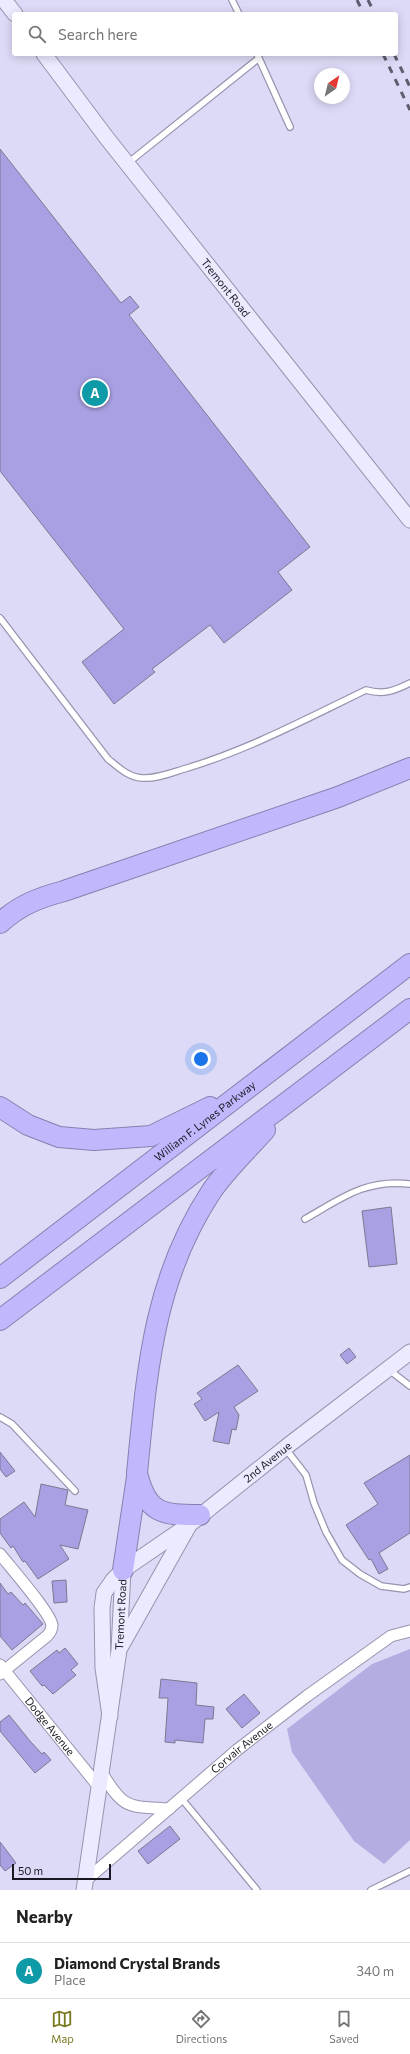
<!DOCTYPE html>
<html lang="en">
<head>
<meta charset="utf-8">
<style>
  :root { --surface:#fff; --page:#f2f2f2; --text:#222; --muted:#767676; --line:#e0e0e0; --accent:#797920 }
  body { margin:0; font-family:Commissioner,sans-serif; background:var(--page); color:var(--text) }
  .compass { position:absolute; left:314px; top:68px; width:36px; height:36px; border-radius:50%; background:var(--surface); box-shadow:0 2px 10px #0003; rotate:35deg }
  .scale { position:absolute; left:12px; bottom:10px; width:99px; box-sizing:border-box; padding-left:4px; border:2px solid #1a1923; border-top:0; font-size:11px; line-height:14px; white-space:nowrap; color:#1a1923; -webkit-text-stroke:3px #dddaf7; paint-order:stroke }
  .you { position:absolute; left:201px; top:1059px; width:14px; height:14px; margin:-10px; border:3px solid #fff; border-radius:50%; background:#1a73e8; box-shadow:0 0 0 6px #1a73e833 }
  .badge { display:grid; place-items:center; width:26px; height:26px; border-radius:50%; background:var(--accent); color:#fff; font-size:13px; font-weight:700 }
  .pin { position:absolute; translate:-50% -50%; border:2px solid #fff; box-shadow:0 1px 4px #0006 }
  .list { margin:0; padding:0; list-style:none }
  h2 { display:flex; justify-content:space-between; align-items:center; height:52px; margin:0; padding:0 16px; font-size:17px }
  h2 small { font-size:13px; font-weight:400; color:var(--muted) }
  .list li { display:grid; grid-template-columns:26px 1fr auto; gap:12px; align-items:center; box-sizing:border-box; height:56px; padding:0 16px; border-top:1px solid var(--line) }
  .list b { display:block; font-size:15px; white-space:nowrap }
  .list p { margin:0; font-size:13px; white-space:nowrap; color:var(--muted) }
  .list em { font-size:13px; font-style:normal; color:var(--muted) }
  .icon { flex:none; width:22px; height:22px; fill:none; stroke:currentColor; stroke-width:2; stroke-linecap:round; stroke-linejoin:round }
  .map { position:relative; flex:none; width:410px; height:1890px; overflow:hidden }
  .search { position:absolute; background:var(--surface); box-shadow:0 2px 10px #0003; left:12px; right:12px; top:12px; height:44px; display:flex; align-items:center; gap:10px; box-sizing:border-box; padding:0 14px; border-radius:4px; color:var(--muted); font-size:15px }
  .sheet { height:108px; background:var(--surface) }
  nav { display:flex; justify-content:space-around; align-items:center; box-sizing:border-box; height:56px; border-top:1px solid var(--line); background:var(--surface); font-size:11px; color:var(--muted) }
  nav a { display:grid; justify-items:center; gap:2px }
  nav .on { color:var(--accent) }
  .map>svg:first-child { display:block }
  .green { fill:#b3ade1 }
  .building { fill:#a8a0e2; stroke:#7b7992 }
  .lines { fill:none; stroke-linecap:round; stroke-linejoin:round }
  .lane-casing { stroke:#9694ae; stroke-width:8 }
  .street-casing { stroke:#9694ae; stroke-width:13 }
  .secondary-casing { stroke:#9694ae; stroke-width:17 }
  .highway-casing { stroke:#8680b0; stroke-width:22 }
  .lane { stroke:#fff; stroke-width:5.5 }
  .street { stroke:#fff; stroke-width:11 }
  .secondary { stroke:#eceafe; stroke-width:15 }
  .highway { stroke:#c0b8fc; stroke-width:20 }
  .rail { stroke:#5e5c6d; stroke-width:3; stroke-dasharray:7 7; stroke-linecap:butt }
  .labels { text-anchor:middle; stroke-width:4; stroke-linejoin:round; paint-order:stroke }
  .street-label { font-size:11px; fill:#1a1923; stroke:#dddaf7 }
</style>
</head>
<body>
<div class="map">
<svg width="410" height="1890" viewBox="0 0 410 1890">
  <rect width="100%" height="100%" fill="#dddaf7"/>
  <path class="green" d="M410 1649V1840L384 1864 354 1841 292 1752 287 1729 372 1664Z"/>
  <path class="building" d="M0 149 121 303 130 296 139 307 129 315 310 547 278 572 292 590 224 643 210 625 152 669 155 672 114 704 82 662 124 629 0 471Z
    M391 1207 397 1264 369 1267 362 1211Z
    M349 1348 356 1357 347 1364 340 1355Z
    M238 1365 258 1391 234 1407 239 1415 236 1430 232 1429 229 1444 213 1441 219 1412 205 1421 194 1404 202 1399 197 1393Z
    M0 1452 15 1471 6 1477 0 1469Z
    M410 1455V1533L379 1553 388 1569 379 1574 371 1559 369 1560 346 1525 378 1504 364 1483Z
    M41 1484 68 1490 65 1505 88 1510 78 1549 60 1545 69 1559 38 1579 25 1561 23 1562 13 1546 11 1548 0 1533V1519L24 1502 35 1517Z
    M66 1580 67 1602 54 1603 52 1581Z
    M0 1583 8 1594 11 1592 23 1605 25 1603 43 1624 12 1650 0 1636Z
    M65 1648 78 1664 71 1670 76 1675 53 1694 44 1685 42 1686 30 1671 57 1650 59 1653Z
    M161 1679 197 1683 196 1705 214 1707 213 1719H205L203 1743 175 1740V1743L165 1742 168 1698H159Z
    M244 1694 260 1713 242 1728 226 1709Z
    M9 1715 30 1741 42 1754 44 1752 51 1760 35 1773 0 1731V1722Z
    M170 1826 180 1839 148 1864 138 1851Z
    M0 1842 16 1863 5 1871 0 1865Z"/>
  <g class="lines">
    <g class="lane-casing">
      <path id="lane" d="M232 0 239 14
        M257 54 290 127
        M128 163 259 58
        M0 618 108 759C118 767 128 777 142 778 156 779 171 773 184 769 248 750 306 719 366 690 383 695 394 691 410 683
        M305 1219C342 1198 365 1179 410 1184
        M388 1369 410 1386
        M0 1417 12 1424 75 1491
        M285 1448 306 1475 314 1503 326 1532 342 1560 360 1574 381 1586 404 1589 410 1587
        M181 1798 257 1890
        M371 1890 410 1871"/>
    </g>
    <g class="street-casing">
      <g id="street">
        <path d="M0 1554C10 1567 50 1612 52 1625 52 1630 50 1633 47 1636L0 1674"/>
        <path id="s1" d="M0 1665 99 1787"/>
        <path d="M102 1773C124 1810 128 1806 169 1809"/>
        <path id="s2" d="M85 1881 237 1750 307 1696 391 1636 410 1631"/>
      </g>
    </g>
    <g class="secondary-casing">
      <g id="secondary">
        <path d="M4 0 15 14"/>
        <path id="s3" d="M44 54 106 137 410 520"/>
        <path d="M121 1646 188 1527"/>
        <path id="s4" d="M110 1716 103 1668 102 1608 104 1593 113 1580 123 1570 190 1524 290 1444 410 1352"/>
        <path id="s5" d="M84 1890 119 1650 123 1570"/>
      </g>
    </g>
    <g class="highway-casing">
      <g id="highway">
        <path d="M0 923C20 905 38 898 64 891L338 797 410 768"/>
        <path d="M0 1107 28 1125 59 1137 94 1140 151 1136 210 1107"/>
        <path id="s6" d="M0 1278 410 964"/>
        <path d="M0 1320 410 1009"/>
        <path d="M200 1515C162 1515 147 1514 137 1473 147 1372 153 1280 211 1192 224 1172 249 1148 265 1130"/>
        <path d="M123 1570 137 1477"/>
      </g>
    </g>
    <use href="#lane" class="lane"/>
    <use href="#street" class="street"/>
    <use href="#secondary" class="secondary"/>
    <use href="#highway" class="highway"/>
    <path class="rail" d="M357 0 364 14
      M368 0 375 14
      M383 54 410 110
      M394 54 410 87"/>
  </g>
  <g class="labels">
    <g class="street-label">
      <text dy="4" stroke="none"><textPath href="#s3" startOffset="296">Tremont Road</textPath></text>
      <text dy="4" stroke="none"><textPath href="#s6" startOffset="258">William F. Lynes Parkway</textPath></text>
      <text dy="4" stroke="none"><textPath href="#s4" startOffset="334">2nd Avenue</textPath></text>
      <text dy="4" stroke="none"><textPath href="#s5" startOffset="278">Tremont Road</textPath></text>
      <text dy="4" stroke="none"><textPath href="#s1" startOffset="79">Dodge Avenue</textPath></text>
      <text dy="4" stroke="none"><textPath href="#s2" startOffset="206">Corvair Avenue</textPath></text>
    </g>
  </g>
</svg>
<svg class="compass" viewBox="-18 -18 36 36"><path d="M0-13l5 13h-10z" fill="#e53935"/><path d="M0 13l5-13h-10z" fill="#767676"/></svg>
<div class="scale">50 m</div>
<div class="you"></div>
<div class="pin badge" style="left:95px;top:393px;background:#0f9aa8">A</div>
<div class="search"><svg class="icon" aria-label="search" viewBox="0 0 24 24"><circle cx="10" cy="10" r="6"/><path d="M15 15l6 6"/></svg>Search here</div>
</div>
<section class="sheet">
<h2>Nearby<small></small></h2>
<ul class="list">
<li><span class="badge" style="background:#0f9aa8">A</span><div><b>Diamond Crystal Brands</b><p>Place</p></div><em>340 m</em></li>
</ul>
</section>
<nav>
<a class="on"><svg class="icon" aria-label="map" viewBox="0 0 24 24"><path d="M3 6l6-2 6 2 6-2v14l-6 2-6-2-6 2zM9 4v14M15 6v14"/></svg>Map</a>
<a><svg class="icon" aria-label="directions" viewBox="0 0 24 24"><path d="M12 3l9 9-9 9-9-9zM9 14v-3h6M13 9l2 2-2 2"/></svg>Directions</a>
<a><svg class="icon" aria-label="saved" viewBox="0 0 24 24"><path d="M7 4h10v16l-5-4-5 4z"/></svg>Saved</a>
</nav>
</body>
</html>
